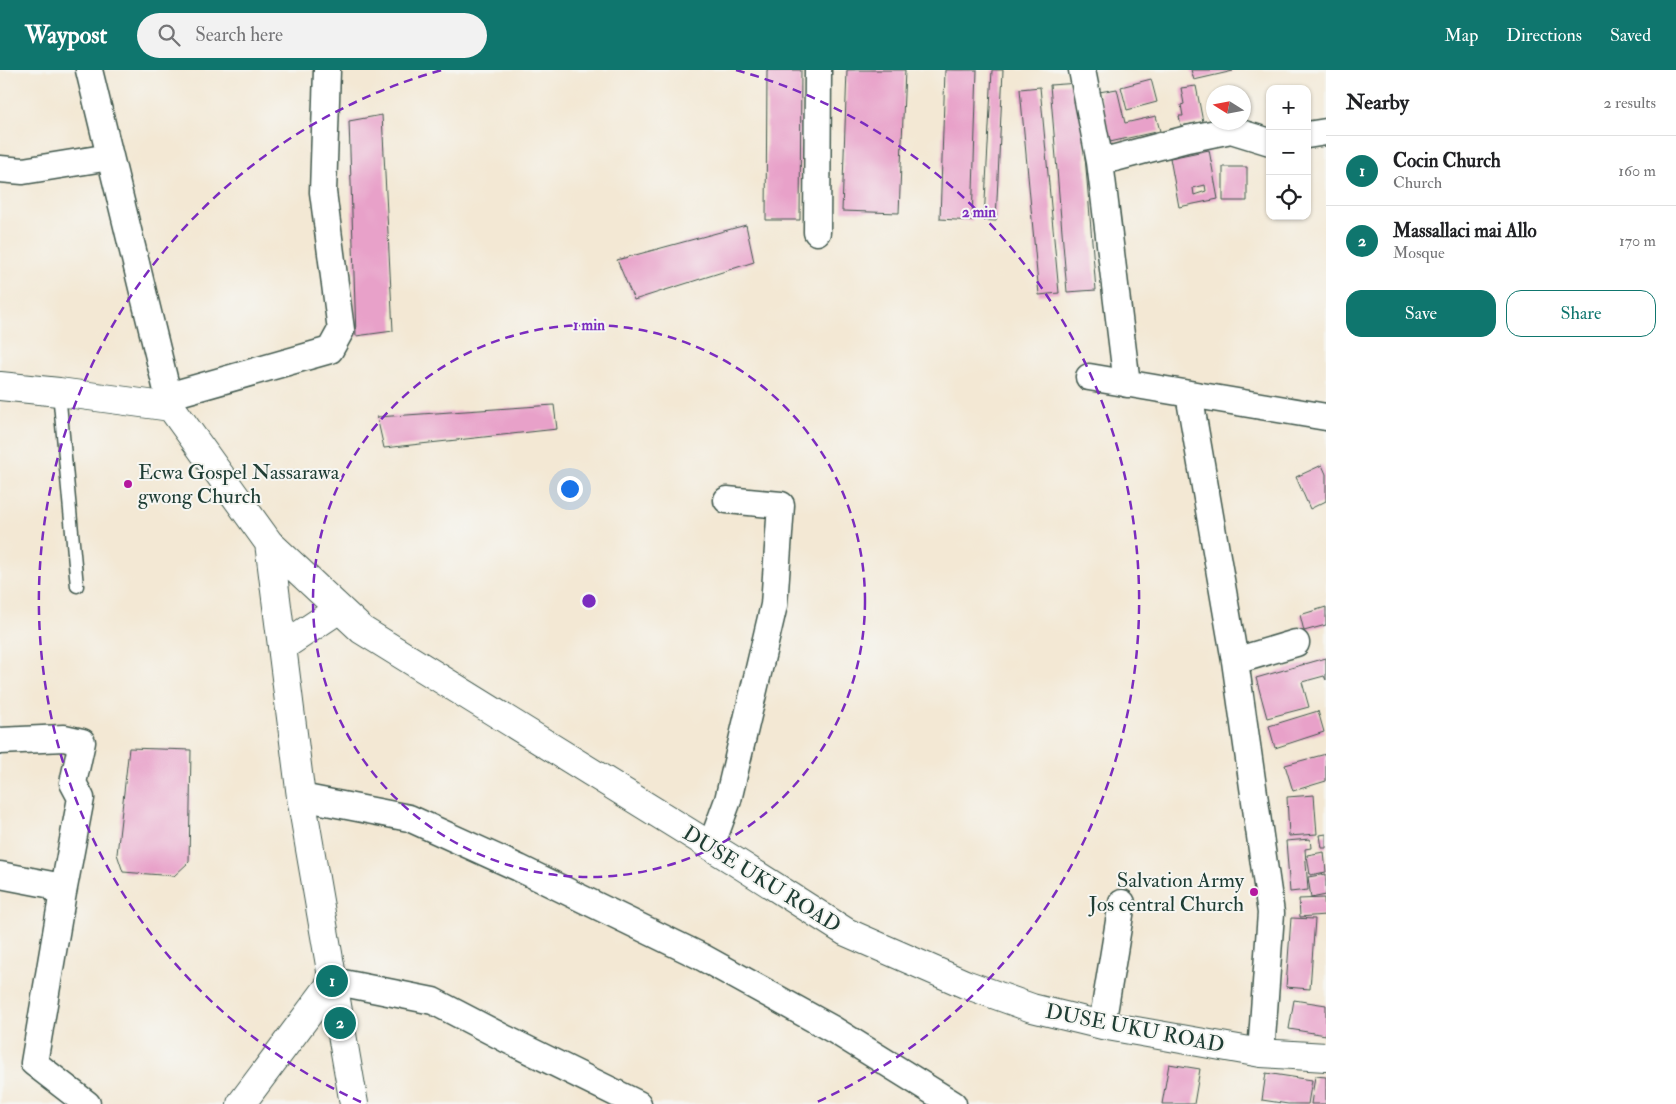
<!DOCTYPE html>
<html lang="en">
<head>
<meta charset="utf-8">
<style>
  :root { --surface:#fff; --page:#f2f2f2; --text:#202124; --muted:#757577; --line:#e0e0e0; --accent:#0f766e }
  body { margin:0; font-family:"IM FELL Double Pica",serif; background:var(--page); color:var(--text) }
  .controls { position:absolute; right:15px; top:15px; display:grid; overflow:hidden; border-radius:10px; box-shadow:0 1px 4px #0004 }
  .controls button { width:45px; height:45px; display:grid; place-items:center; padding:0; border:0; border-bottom:1px solid var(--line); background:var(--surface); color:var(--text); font:25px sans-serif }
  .compass { position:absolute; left:1206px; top:15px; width:45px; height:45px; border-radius:50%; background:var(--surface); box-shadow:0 1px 4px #0004; rotate:281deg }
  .you { position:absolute; left:569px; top:418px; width:18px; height:18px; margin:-12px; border:4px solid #fff; border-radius:50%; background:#1a73e8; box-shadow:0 0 0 8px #1a73e833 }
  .badge { display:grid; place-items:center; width:32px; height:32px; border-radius:50%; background:var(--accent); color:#fff; font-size:16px; font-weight:700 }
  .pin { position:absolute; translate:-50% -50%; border:2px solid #fff; box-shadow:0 1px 5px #0006 }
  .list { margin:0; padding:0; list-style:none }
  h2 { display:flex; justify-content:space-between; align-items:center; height:65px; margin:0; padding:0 20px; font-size:21px }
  h2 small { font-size:16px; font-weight:400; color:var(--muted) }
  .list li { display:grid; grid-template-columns:32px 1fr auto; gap:15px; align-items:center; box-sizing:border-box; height:70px; padding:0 20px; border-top:1px solid var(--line) }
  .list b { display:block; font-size:19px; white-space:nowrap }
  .list p { margin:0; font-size:16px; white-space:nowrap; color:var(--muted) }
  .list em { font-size:16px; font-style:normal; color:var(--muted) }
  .actions { display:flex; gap:10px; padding:15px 20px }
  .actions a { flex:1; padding:11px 0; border:1px solid var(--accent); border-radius:15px; text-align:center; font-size:18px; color:var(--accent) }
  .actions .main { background:var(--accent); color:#fff }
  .icon { flex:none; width:28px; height:28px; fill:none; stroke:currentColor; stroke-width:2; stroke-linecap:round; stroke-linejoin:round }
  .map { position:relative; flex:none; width:1326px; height:1034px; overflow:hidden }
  header { display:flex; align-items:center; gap:30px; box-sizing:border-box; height:70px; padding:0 25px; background:var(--accent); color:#fff }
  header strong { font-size:24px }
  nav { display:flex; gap:28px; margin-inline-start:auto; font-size:18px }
  .search { width:350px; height:45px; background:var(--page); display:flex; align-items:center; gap:12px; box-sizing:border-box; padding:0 18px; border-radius:28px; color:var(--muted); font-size:19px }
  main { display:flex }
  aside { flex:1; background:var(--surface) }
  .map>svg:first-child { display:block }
  .building { fill:#e8a1c9; fill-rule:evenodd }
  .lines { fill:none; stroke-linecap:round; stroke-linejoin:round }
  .service-casing { stroke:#3f574c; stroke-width:15 }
  .minor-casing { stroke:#3f574c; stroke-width:29 }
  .tertiary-casing { stroke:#3f574c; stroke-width:30 }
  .service { stroke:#fff; stroke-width:12 }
  .minor { stroke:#fff; stroke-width:26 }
  .tertiary { stroke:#fff; stroke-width:28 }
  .ring { fill:none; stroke:#7b2cbf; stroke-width:2.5; stroke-dasharray:9 6 }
  .poi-dot { fill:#b5179e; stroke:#f6f6f2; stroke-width:2 }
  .labels { text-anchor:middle; stroke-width:4; stroke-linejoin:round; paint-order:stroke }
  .poi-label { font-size:21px; fill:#1f3d34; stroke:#f6f6f2; text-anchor:start }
  .street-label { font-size:21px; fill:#1f3d34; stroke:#f6f6f2 }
  .centre { fill:#7b2cbf; stroke:#f6f6f2; stroke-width:2.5 }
  .ring-label { font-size:15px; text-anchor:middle; font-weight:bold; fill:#7b2cbf; stroke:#f6f6f2; stroke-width:4; stroke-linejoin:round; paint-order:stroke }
</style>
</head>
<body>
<header>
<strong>Waypost</strong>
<div class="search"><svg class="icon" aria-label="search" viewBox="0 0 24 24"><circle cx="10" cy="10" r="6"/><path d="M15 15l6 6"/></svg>Search here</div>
<nav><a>Map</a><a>Directions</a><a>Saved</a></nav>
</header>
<main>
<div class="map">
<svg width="1326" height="1034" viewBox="0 0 1326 1034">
  <rect width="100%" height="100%" fill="#f6f6f2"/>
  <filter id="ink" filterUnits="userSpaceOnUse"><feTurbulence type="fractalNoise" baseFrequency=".02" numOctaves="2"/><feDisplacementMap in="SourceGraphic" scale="10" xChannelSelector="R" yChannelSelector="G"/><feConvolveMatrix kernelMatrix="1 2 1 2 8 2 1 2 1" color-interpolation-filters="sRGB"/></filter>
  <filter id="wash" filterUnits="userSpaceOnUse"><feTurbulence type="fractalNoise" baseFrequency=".0096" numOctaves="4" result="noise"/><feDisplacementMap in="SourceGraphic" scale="20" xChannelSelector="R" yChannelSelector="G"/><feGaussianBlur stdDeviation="1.12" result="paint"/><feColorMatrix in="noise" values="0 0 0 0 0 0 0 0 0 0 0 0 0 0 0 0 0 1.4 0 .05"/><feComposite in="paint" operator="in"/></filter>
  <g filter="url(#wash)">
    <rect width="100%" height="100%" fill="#f3e8d4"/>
    <g id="blocks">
      <path class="building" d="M767 0H801L800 150H766Z
        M847 0H905L899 143 842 141Z
        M945 0H977L972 151 940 149Z
        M992 0H1003L996 151 984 150Z
        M1191 0H1232L1233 1 1194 10Z
        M1151 9 1157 32 1127 40 1121 17Z
        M1079 13 1096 220 1067 222 1050 15Z
        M1196 16 1203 52 1181 56 1179 46H1183L1181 35 1184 34 1181 18Z
        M1040 17 1059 223 1039 225 1020 19Z
        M1117 19 1125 53 1156 46 1160 61 1110 72 1099 22Z
        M382 45 393 261 356 266 349 51Z
        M1209 80 1218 129 1179 137 1170 88ZM1205 115 1206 121 1194 125 1193 118Z
        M1223 97H1247V131H1223Z
        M746 155 754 192 634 230 617 190Z
        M554 335 557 359 384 378 377 347Z
        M1322 395 1326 404V431L1310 439 1296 407Z
        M1326 537V555L1304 561 1300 545Z
        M1326 588V610L1324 606 1302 612 1309 637 1267 648 1256 608Z
        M1318 641 1324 662 1275 678 1269 656Z
        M129 678 191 680 189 792 174 806 123 802 117 784Z
        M1326 684V711L1293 721 1285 695Z
        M1314 725 1317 764 1289 766 1287 727Z
        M1326 764V778H1322L1320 765Z
        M1310 769 1311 778 1305 779 1308 820 1290 822 1286 771Z
        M1324 782 1326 802 1310 805 1307 785Z
        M1326 804V825L1311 828 1308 807Z
        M1324 828 1325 845 1300 847 1299 829Z
        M1291 848 1315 849 1310 919 1286 917Z
        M1294 930 1326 935V965L1289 959Z
        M1169 994 1200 999 1194 1034H1162Z
        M1266 1003 1312 1010 1308 1034H1288L1262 1030Z
        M1315 1006 1326 1007V1034H1311Z"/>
    </g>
  </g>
  <g filter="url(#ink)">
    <use href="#blocks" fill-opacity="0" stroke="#3f574c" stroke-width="1"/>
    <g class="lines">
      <g class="service-casing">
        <path id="service" d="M59 322 77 516"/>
      </g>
      <g class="minor-casing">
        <path id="minor" d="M89 0 171 337
          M1082 0 1100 92 1127 314
          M1307 65 1326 62
          M1100 92 1187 69 1231 60 1270 72
          M0 99 23 101 110 87
          M817 162 818 0
          M1089 307 1326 347
          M1189 324 1235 591 1271 843 1261 983
          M168 326 330 280 341 260 323 122 327 0
          M1235 591 1296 573
          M0 671 64 668 82 672 73 713 81 728 62 828
          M301 727 409 748 519 798 700 886 834 960 953 1034
          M711 776 728 730 774 535 781 435 727 430
          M0 805 52 815 62 828 34 993 87 1034
          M333 911 433 931 506 969 638 1034
          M1102 955 1122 833"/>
      </g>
      <g class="tertiary-casing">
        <path id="tertiary" d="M0 316 59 322 171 337 269 473 301 727 354 1034
          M269 473 362 560 733 790 846 862 965 914 1032 938 1102 955 1261 983 1326 987
          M282 577 339 539
          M241 1034 333 911"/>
      </g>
      <use href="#service" class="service"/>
      <use href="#minor" class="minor"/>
      <use href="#tertiary" class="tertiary"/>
    </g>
  </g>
  <g class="ring">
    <circle cx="589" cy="531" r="276"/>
    <path d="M361 1032A551 551 0 0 1 442 0M736 0A551 551 0 0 1 817 1032"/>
  </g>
  <g class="poi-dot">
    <circle cx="128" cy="414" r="5"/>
    <circle cx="1254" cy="822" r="5"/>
  </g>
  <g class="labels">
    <g class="poi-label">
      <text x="138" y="409">Ecwa Gospel Nassarawa<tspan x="138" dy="24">gwong Church</tspan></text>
      <text x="1244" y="817" text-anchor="end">Salvation Army<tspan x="1244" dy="24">Jos central Church</tspan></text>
    </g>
    <g class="street-label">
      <text transform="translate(762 809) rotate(32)" y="7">DUSE UKU ROAD</text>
      <text transform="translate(1135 958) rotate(11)" y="7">DUSE UKU ROAD</text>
    </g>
  </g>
  <circle cx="589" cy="531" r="8" class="centre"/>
  <g class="ring-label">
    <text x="979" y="147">2 min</text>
    <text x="589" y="260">1 min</text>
  </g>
</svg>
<div class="controls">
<button>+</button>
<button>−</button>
<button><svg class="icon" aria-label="locate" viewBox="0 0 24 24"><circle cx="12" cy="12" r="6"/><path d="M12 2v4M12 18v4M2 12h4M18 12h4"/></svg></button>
</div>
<svg class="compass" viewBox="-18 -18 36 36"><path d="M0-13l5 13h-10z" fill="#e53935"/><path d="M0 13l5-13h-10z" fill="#757577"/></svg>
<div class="you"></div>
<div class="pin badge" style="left:332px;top:911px">1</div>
<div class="pin badge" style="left:340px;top:953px">2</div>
</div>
<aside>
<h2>Nearby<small>2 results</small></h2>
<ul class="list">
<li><span class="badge">1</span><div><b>Cocin Church</b><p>Church</p></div><em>160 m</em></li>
<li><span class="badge">2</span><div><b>Massallaci mai Allo</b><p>Mosque</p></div><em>170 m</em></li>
</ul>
<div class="actions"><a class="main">Save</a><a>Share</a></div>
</aside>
</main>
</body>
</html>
